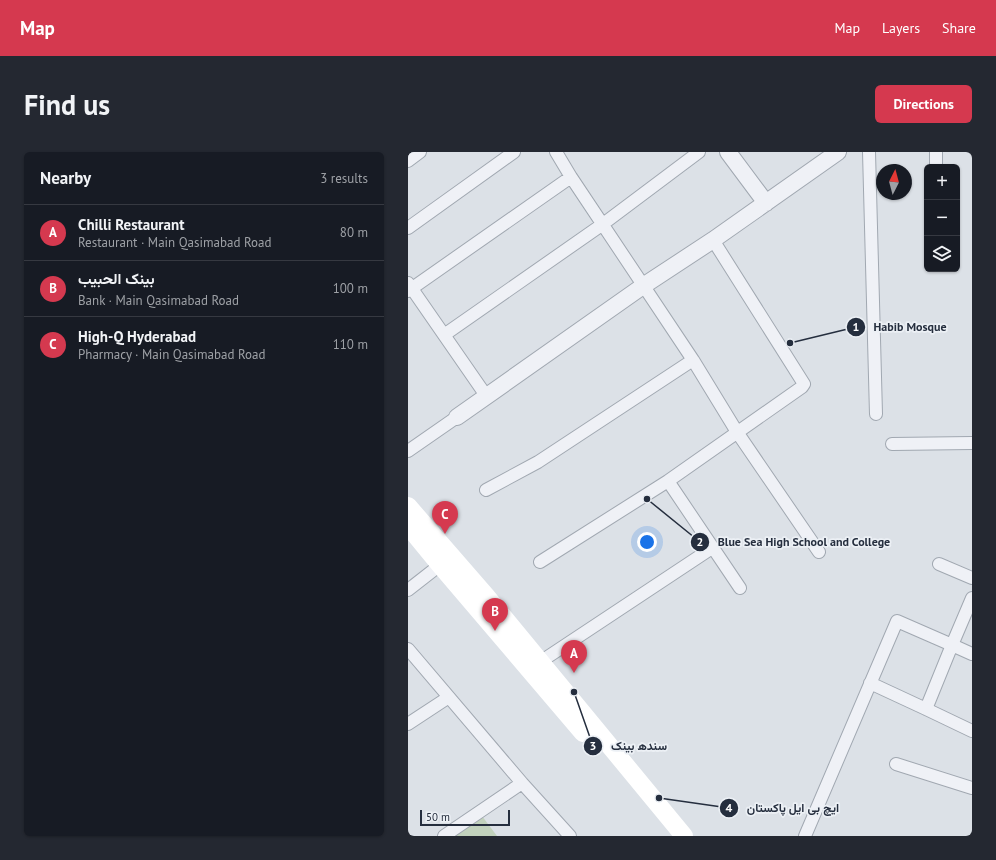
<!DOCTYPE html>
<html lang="en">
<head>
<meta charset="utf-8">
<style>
  :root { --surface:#171b24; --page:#242831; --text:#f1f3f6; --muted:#9ea1a6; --line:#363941; --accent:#d5394f }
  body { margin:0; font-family:"PT Sans",Vazirmatn,sans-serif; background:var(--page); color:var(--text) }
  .controls { position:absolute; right:12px; top:12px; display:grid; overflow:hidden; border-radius:6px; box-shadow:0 1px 3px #0004 }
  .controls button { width:36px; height:36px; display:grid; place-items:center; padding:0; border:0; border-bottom:1px solid var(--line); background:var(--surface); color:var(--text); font:20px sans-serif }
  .compass { position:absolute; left:468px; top:12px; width:36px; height:36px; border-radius:50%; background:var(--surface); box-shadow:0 1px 3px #0004; rotate:6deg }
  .scale { position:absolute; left:12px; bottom:10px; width:90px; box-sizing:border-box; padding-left:4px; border:2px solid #252e3e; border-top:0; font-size:11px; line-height:14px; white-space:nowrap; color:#252e3e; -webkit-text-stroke:3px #ecf0f5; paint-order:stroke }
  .you { position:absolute; left:239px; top:390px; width:14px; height:14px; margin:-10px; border:3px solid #fff; border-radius:50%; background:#1a73e8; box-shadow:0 0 0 6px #1a73e833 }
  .badge { display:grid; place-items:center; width:26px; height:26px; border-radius:50%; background:var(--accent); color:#fff; font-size:13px; font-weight:700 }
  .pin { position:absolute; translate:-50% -33px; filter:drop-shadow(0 1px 2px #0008) }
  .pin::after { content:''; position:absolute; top:21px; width:14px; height:12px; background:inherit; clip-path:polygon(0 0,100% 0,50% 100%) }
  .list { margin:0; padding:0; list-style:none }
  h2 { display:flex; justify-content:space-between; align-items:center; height:52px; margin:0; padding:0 16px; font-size:17px }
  h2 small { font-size:13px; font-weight:400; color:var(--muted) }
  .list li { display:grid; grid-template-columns:26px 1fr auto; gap:12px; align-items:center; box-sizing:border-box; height:56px; padding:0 16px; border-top:1px solid var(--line) }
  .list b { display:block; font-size:15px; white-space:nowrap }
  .list p { margin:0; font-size:13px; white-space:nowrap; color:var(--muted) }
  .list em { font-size:13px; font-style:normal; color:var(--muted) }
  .icon { flex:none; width:22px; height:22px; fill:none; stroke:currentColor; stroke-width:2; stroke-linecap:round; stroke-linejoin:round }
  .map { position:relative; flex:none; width:564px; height:684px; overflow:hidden; border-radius:6px }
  header { display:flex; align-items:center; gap:24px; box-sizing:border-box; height:56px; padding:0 20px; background:var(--accent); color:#fff }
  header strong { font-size:19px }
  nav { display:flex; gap:22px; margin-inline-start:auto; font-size:14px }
  .intro { display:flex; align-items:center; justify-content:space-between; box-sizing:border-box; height:96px; padding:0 24px }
  h1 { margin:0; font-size:28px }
  .button { padding:10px 18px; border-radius:6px; background:var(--accent); color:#fff; font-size:14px; font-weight:700 }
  main { display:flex; gap:24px; padding:0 24px }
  aside { flex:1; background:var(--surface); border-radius:6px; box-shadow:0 1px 3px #0004 }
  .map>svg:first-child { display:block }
  .green { fill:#c2d2bd }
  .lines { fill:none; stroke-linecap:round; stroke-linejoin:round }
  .minor-casing { stroke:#a1a8b1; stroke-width:14 }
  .tertiary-casing { stroke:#a1a8b1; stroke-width:18 }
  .minor { stroke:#eff1f6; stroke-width:12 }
  .tertiary { stroke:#eff1f6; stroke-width:16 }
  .secondary { stroke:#fff; stroke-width:18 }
  .leader { fill:none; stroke:#252e3e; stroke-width:1.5 }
  .callout-dot { fill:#252e3e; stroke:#ecf0f5; stroke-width:1.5 }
  .mark-label { font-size:12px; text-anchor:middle; font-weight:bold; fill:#fff }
  .callout-label { font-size:12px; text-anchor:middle; font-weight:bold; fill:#252e3e; stroke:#ecf0f5; stroke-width:3.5; stroke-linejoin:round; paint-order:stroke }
</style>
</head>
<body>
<header>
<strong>Map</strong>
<nav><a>Map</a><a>Layers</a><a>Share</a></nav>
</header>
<div class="intro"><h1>Find us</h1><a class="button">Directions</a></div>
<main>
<aside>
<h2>Nearby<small>3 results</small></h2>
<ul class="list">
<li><span class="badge">A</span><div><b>Chilli Restaurant</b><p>Restaurant · Main Qasimabad Road</p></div><em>80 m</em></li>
<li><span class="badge">B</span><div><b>بينک الحبيب</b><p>Bank · Main Qasimabad Road</p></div><em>100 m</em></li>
<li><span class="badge">C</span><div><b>High-Q Hyderabad</b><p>Pharmacy · Main Qasimabad Road</p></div><em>110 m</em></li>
</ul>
</aside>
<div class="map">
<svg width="564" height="684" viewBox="0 0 564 684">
  <rect width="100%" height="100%" fill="#dce1e7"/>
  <path class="green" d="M71 660 89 684H36Z"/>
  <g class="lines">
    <g class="minor-casing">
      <path id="minor" d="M148 0 163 25 285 208 329 280 411 400
        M461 0 468 262
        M0 9 12 0
        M528 15V0
        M0 76 106 0
        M305 88 396 232 394 235 260 329 332 436
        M0 131 79 245
        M0 139 163 25
        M36 183 195 72 291 0
        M484 292 564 291
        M0 299 49 265
        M78 338 130 310 285 208
        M132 410 260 329
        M531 412 564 426
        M0 438 32 413
        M564 446 544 493 564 502
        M0 497 114 631 36 684
        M132 510 304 396
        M462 531 518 557 564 579
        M0 572 41 545
        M488 612 564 636
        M114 631 162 684
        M397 684 489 469 544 493 518 557"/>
    </g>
    <g class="tertiary-casing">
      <path id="tertiary" d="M320 0 358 51
        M49 265 235 134 305 88 430 0"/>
    </g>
    <use href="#minor" class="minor"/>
    <use href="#tertiary" class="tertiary"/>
    <path class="secondary" d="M0 354 79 445 276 684
      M0 374 32 413 175 581"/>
  </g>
  <path class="leader" d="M382 191L448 175M239 347L292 390M166 540L185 594M251 646L321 656"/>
  <g class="callout-dot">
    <circle cx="382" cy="191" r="4"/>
    <circle cx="239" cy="347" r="4"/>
    <circle cx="166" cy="540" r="4"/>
    <circle cx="251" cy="646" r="4"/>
    <circle cx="448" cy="175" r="10"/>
    <circle cx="292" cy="390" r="10"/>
    <circle cx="185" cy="594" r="10"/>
    <circle cx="321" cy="656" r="10"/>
  </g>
  <g class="mark-label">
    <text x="448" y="179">1</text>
    <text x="292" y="394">2</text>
    <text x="185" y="598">3</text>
    <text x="321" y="660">4</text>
  </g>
  <g class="callout-label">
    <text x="502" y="179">Habib Mosque</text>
    <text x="396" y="394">Blue Sea High School and College</text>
    <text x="231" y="598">سندھ بینک</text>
    <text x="385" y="660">ایچ بی ایل پاکستان</text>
  </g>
</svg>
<div class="controls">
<button>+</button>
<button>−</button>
<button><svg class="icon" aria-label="layers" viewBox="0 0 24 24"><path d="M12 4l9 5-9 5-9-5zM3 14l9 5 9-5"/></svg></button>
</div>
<svg class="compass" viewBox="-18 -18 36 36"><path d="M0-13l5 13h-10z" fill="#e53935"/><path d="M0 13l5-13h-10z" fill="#9ea1a6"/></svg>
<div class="scale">50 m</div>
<div class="you"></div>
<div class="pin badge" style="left:166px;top:521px">A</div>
<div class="pin badge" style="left:87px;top:479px">B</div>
<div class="pin badge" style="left:37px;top:382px">C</div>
</div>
</main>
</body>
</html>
